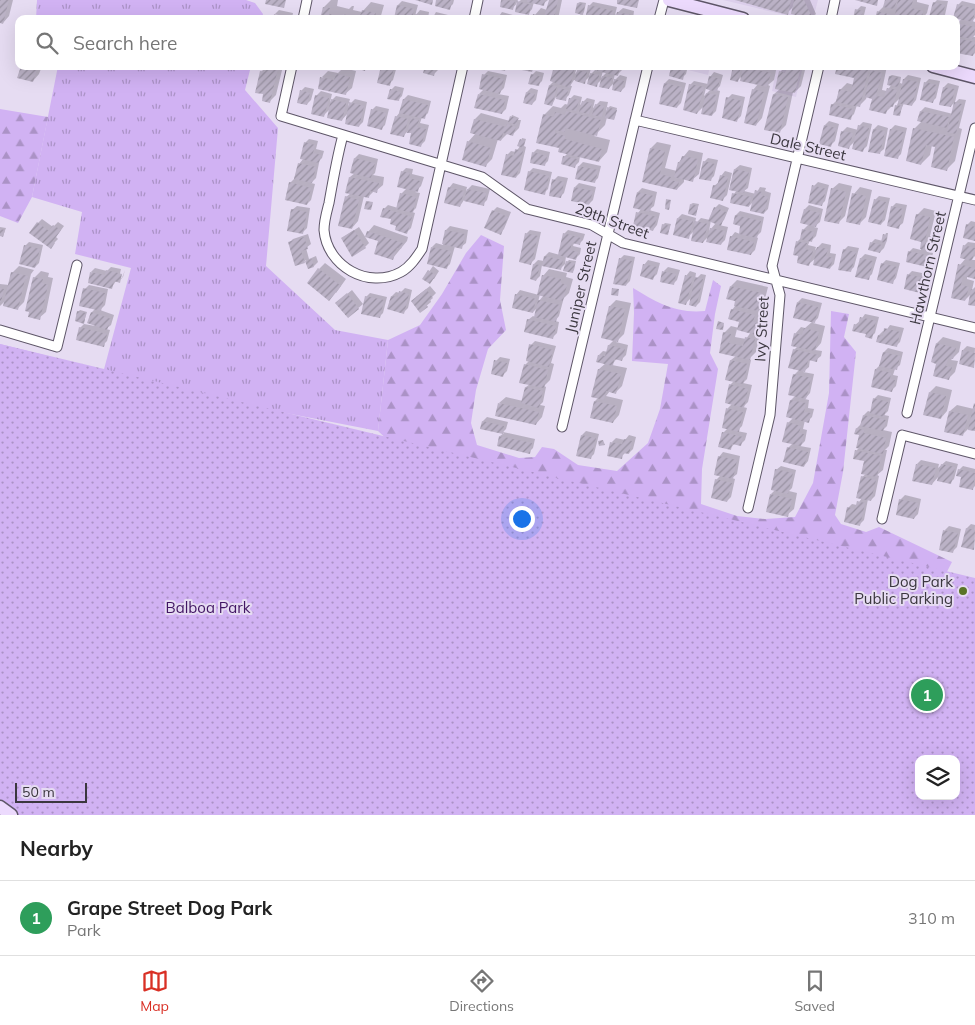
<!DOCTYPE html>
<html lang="en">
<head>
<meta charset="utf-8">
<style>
  :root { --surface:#fff; --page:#f6f6f6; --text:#222; --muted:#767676; --line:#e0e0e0; --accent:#d93025 }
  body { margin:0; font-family:Mulish,sans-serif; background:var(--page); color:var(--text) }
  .controls { position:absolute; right:15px; bottom:15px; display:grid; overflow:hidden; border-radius:10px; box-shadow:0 5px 20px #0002 }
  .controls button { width:45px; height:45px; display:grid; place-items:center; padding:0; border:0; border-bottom:1px solid var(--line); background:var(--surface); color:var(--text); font:25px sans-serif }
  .scale { position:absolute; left:15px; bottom:12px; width:72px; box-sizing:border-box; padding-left:5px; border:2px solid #3b373f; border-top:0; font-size:14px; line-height:18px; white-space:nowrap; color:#3b373f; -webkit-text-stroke:4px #e6dcf2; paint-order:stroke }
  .you { position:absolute; left:521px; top:518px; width:18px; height:18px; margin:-12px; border:4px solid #fff; border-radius:50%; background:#1a73e8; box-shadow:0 0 0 8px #1a73e833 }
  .badge { display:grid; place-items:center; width:32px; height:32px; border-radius:50%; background:var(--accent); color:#fff; font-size:16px; font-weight:700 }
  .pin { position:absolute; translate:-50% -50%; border:2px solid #fff; box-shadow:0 1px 5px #0006 }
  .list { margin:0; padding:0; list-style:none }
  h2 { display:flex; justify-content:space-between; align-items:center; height:65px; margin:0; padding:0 20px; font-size:21px }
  h2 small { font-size:16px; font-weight:400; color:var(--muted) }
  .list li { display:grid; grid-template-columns:32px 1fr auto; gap:15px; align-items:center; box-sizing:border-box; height:75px; padding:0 20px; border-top:1px solid var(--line) }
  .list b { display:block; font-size:19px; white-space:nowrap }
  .list p { margin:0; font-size:16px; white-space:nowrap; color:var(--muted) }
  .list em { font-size:16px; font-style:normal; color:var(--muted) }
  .icon { flex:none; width:28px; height:28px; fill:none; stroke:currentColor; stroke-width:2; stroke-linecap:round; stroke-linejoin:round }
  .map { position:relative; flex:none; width:975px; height:815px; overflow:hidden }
  .search { position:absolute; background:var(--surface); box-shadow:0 5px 20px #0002; left:15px; right:15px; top:15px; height:55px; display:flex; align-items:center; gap:12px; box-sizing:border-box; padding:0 18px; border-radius:10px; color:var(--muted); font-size:19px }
  .sheet { height:140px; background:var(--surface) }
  nav { display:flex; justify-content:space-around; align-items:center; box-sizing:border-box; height:70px; border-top:1px solid var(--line); background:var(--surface); font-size:14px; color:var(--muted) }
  nav a { display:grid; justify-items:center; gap:2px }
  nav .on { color:var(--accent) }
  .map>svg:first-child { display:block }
  .built { fill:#dccfeb }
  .grass { fill:url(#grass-tufts) }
  .forest { fill:url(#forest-firs) }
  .park { fill:url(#park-dots); fill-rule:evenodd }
  .shadow { fill:#0003; fill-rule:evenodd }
  .building { fill:url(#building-hatch) }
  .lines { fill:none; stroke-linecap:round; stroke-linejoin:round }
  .street-casing { stroke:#5e5668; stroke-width:11 }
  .secondary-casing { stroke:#5e5668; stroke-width:15 }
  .street { stroke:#fff; stroke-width:9 }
  .secondary { stroke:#ecdafd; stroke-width:12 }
  .poi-dot { fill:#5a7427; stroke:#e6dcf2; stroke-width:2 }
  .labels { text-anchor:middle; stroke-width:4; stroke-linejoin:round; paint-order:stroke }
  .street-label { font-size:15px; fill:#3b373f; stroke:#e6dcf2 }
  .poi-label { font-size:15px; fill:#3b373f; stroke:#e6dcf2; text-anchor:end }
  .park-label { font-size:15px; fill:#421664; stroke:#e6dcf2 }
</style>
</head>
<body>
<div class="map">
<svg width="975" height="815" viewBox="0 0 975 815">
  <defs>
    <pattern id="grass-tufts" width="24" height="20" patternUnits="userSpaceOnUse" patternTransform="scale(1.25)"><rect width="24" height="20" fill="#d1b2f3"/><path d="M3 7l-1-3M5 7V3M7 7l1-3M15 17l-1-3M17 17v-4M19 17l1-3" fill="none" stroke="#ab92c6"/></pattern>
    <pattern id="forest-firs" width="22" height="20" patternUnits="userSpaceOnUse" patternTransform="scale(1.25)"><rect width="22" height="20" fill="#d1b2f3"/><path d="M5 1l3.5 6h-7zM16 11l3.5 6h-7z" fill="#ab92c6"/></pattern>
    <pattern id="park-dots" width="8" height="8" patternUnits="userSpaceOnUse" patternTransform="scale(1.25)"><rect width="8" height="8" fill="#d1b2f3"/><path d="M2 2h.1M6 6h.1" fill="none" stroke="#ab92c6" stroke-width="1.8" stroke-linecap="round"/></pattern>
    <pattern id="building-hatch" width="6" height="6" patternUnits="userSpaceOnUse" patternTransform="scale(1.25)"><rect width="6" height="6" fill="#bbb2c6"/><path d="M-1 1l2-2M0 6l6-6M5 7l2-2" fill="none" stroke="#9992a2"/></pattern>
  </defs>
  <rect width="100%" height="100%" fill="#e6dcf2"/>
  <path class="built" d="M723 0H818L813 19H802Z
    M672 66H710L708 75Z
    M777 66H803L796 97 772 91Z"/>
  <path class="grass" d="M37 0H246L255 3 263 14 262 19H36Z
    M58 66H251L245 90 278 128 266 266 335 330 388 340 378 431 260 408 919 796H956L975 815H50L0 779V344L44 355 99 388 131 268 75 254 82 212 32 197Z"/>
  <path class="forest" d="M0 109 48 117 32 197 18 223 0 216Z
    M481 235 504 246 500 300 506 330 488 349 476 390 471 423 477 445 519 458 535 457 542 447 554 449 578 465 617 471 648 443 660 409 668 364 632 361 634 313 633 288C656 302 676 314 705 311L713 280 721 286 715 314 710 353 718 369 702 469 701 504 737 516 765 519 795 517 813 483 829 393 831 311 849 314 844 337 856 352 843 472 835 515 841 524 866 532 879 527 952 562 936 593 956 759H919L404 455 378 431 388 340 420 325 442 294 466 253Z"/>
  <path class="park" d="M0 344 975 578V815H0ZM919 759H956V796H919Z"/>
  <path class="shadow" d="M0 0H13L9 16 3 23 0 22Z
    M331 0H338L337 6 349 9 352 6H354L353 10 362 12 371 2 384 5 380 19H321L324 7Z
    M437 0H454L453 4 449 8Z
    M503 0H518L516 4 521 0H548L543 4 534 2 532 9 528 14 518 2 512 9 501 6Z
    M550 0H562L558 19H534L535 15 541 8 547 10Z
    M737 0H810L816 14 813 17 793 13 794 6 787 13Z
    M886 0H917V2L929 5 927 13 922 19 899 14 898 19H877L878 12 885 5Z
    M937 0 948 1 945 15 941 19H933L934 17V3Z
    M402 1 418 5 415 16 420 10 429 12 428 19H415L416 15 413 19 395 17 398 5Z
    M962 1 975 4V18L972 21 975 22V35L973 37H975V53L973 55 956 51V26L962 18 958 5Z
    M580 2 586 3 584 12 581 15 587 16 589 6 593 2 617 7 615 15 623 8 634 11 633 19H617L618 13 612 19H576L582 13 578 3Z
    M861 6 866 7 863 19H854L857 10Z
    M279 10 293 13 292 19 275 14Z
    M436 12 452 16 451 19H432Z
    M502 12 513 15 512 19H497Z
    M518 16 528 19H515Z
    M683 17 692 19H681Z
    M22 66H42L39 74 33 81Z
    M267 66H283L276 95 270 101 265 93 261 72Z
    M382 66H397L393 80 389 84Z
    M426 66H439L438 70 434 74Z
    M555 66H577L575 74 582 66 591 68 589 76 595 70H598L599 66H623L622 70 618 74H615L613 82 620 75 627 77 625 87 621 91 615 82 609 88 602 79 596 85 590 76 584 82 574 80 570 86H572L569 95 565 99 556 97 552 105 550 85 554 81ZM603 71 607 72 601 78Z
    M673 66H688L686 74 682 78 672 67Z
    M734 66H744L743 68 746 66H777L774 80 768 85 770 86 762 118 756 125 753 90 758 84 743 75 738 80Z
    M786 66H806L801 86 795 92H793L786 125 779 132 774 94 780 89V72Z
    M838 66H874L873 70 877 66H887L882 90 887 91 892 84 890 76 892 75 901 77 900 83 903 84 904 79 908 75 921 78 916 100 912 105 904 103 899 115 897 105 900 98 886 112 873 98 867 96 866 99 859 106 857 105 854 114 850 118 832 105 836 101 840 90 847 83 854 85 856 77Z
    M343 68 356 71 352 88 345 94 322 77 328 71 338 73Z
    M488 71 507 75 504 88 498 94 509 96 506 109 502 113 479 94 484 89V75Z
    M536 71 544 73 542 81 538 85 532 75Z
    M714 72 723 75 720 86 716 90 720 91 716 111 712 115 704 106 697 113 690 85 694 81 708 84 710 77ZM706 88 711 89 704 96Z
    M669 79 686 83 681 103 677 107 665 83Z
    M929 79 940 81 936 98 932 102 925 83Z
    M948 83 959 86 955 102 951 106 944 87Z
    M395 86 404 88 402 96 398 100 391 90Z
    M305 87 314 89 311 100 307 104 301 91Z
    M531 88 538 90 536 100 532 104 525 102 527 92Z
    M321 91 332 94 330 102 336 96 350 99 348 106 355 99 367 102 363 122 359 126 348 113 342 120 330 109 324 115 312 113 317 95Z
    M732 94 745 97 741 116 737 120 728 98Z
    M408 95 431 101 428 113 424 117H422L420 123 429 125 425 141 421 145 413 132 408 131 403 136 396 117 400 112 404 99Z
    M574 95 582 97 580 105 587 98 595 100 593 108 600 101 608 102 606 111 610 106 617 108 615 117 614 119 607 117 605 125 594 136 610 140 607 152 599 161 580 156 579 162 575 166 564 157 568 153 561 147 544 115 553 106 561 108 565 104 569 105 570 99Z
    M959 99 966 100 959 128 962 129 955 161 946 170 937 146 932 145 930 155 921 164 915 128 922 121 919 120 921 111 925 107 953 114 955 103Z
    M376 106 389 109 385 125 381 129 372 110Z
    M481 113 510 121 512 115 519 118 518 120H521L519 128 513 134 508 133 501 140 498 139 492 159 486 165 468 142 476 133 475 119Z
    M829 121 839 124 835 141 831 145 825 125Z
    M863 122 872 124 867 146 863 150 855 141 849 147 843 131 847 127 858 130 859 126Z
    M878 125 888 128 884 149 879 153 874 129Z
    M895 125 907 128 901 154 897 158 891 129Z
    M522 138 526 139 524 146 526 147 520 173 516 177 507 155 511 151 516 152 520 146Z
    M309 139 318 141 316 149 324 151 322 158 317 163H319L316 178 311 183 315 184 311 200 307 204 290 183 294 179 299 164 304 158 305 143Z
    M657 142 671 145 665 168 677 171 679 162 689 150 703 153 699 174 692 180 684 178V182L677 189 643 181 651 148Z
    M537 149 550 152 548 161 544 165 533 153Z
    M359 154 378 159 375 173 373 175 384 177 383 185 376 191H374L368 197 364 196 358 221 352 228 346 197 351 193 350 177 355 173V158Z
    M708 158 718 160 714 176 710 180 704 162Z
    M583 162 601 166 598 178 594 182 576 178 579 166Z
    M740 165 752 168 748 188 744 191 756 194 760 187 766 188 765 191 771 193 768 209 764 213 754 201 749 206 734 194 737 190 735 169Z
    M406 168 413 169 412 174 424 177 421 186 415 192 420 193 416 208 412 212 415 213 411 228 407 232 397 225 384 209 388 205 398 208 401 194 407 188 402 172Z
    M533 168 552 172 548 189 544 193 529 172Z
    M725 171 732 173 727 195 723 199 714 186 719 182 721 176Z
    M558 176 568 178 564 193 560 197 554 180Z
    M818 182 829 185 825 201 821 205 814 186Z
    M453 183 467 187 466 191 472 185 490 189 487 200 483 204 464 200 460 206 449 188Z
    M579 183 596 187 593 200 589 204 575 187Z
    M839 183 852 186 845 216 838 223 832 189Z
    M860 187 872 190 866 217 859 224 854 194Z
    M642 188 657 192 654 206 649 210 660 213 657 225 653 230 638 213 642 208 638 192Z
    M879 196 890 198 885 220 881 224 875 200Z
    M693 203 699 204 696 214 691 204Z
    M896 203 907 205 903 223 898 227 892 207Z
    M719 204 729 208 724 220 719 225 728 227 725 240 721 244 709 236 703 242 694 231 688 237 678 218 682 214 696 218 695 224 701 218 710 220 715 208ZM711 220 716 223 709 231Z
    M809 205 823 209 820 222 814 227 818 228 816 236 812 240H810L808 245 816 247 815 250 822 243 831 245 830 253 836 254 834 264 830 268 816 258 809 264 800 255 795 254 798 241 802 237 803 230 809 224 805 209Z
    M297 206 310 208 307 228 303 232 292 210Z
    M497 207 511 212 504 229 500 233 493 211Z
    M924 208 936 211 930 236 938 238 937 244 929 252 933 253 931 262 927 266 909 252 913 248 921 250 923 241 917 215Z
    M740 211 764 217 761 232 756 237 758 238 755 250 751 254 731 237 735 232 740 234 742 225 734 223 736 215Z
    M42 219 53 227 58 222 64 226 56 237 58 239 54 243 38 223Z
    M971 221 975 222V239L967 225Z
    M665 223 671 224 668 233 663 225Z
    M374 225 408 237 407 241 393 258 380 240 368 232Z
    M450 226 468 230 466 243 461 247 455 246 450 264 446 268 432 247 436 243 443 245 446 230Z
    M0 227 6 228 3 236 0 235Z
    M359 227 369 243 365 247 342 238Z
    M530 230 541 232 535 259 531 263 526 234Z
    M568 230 585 234 583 240 579 244 574 243 573 246 581 248 580 254 576 258 566 256 565 264 569 260 576 261 574 270 572 272 567 262 560 269 542 265 540 276 536 280 534 264 538 260 544 261 545 256 549 252 560 255 564 234Z
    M886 233H888L887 240 884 248 880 252 871 243 875 239 883 241Z
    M308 234 311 244 306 248 309 259 316 256 318 262 314 266 308 268 306 260 304 262 289 243 293 239Z
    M29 242 43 245 39 263 35 267 25 246Z
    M968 242 975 243V256L971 260H975V277L967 276V279L974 281 972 290 975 287V305L972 293 965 300 952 297 960 265 966 258 964 246Z
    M848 246 859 248 854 267 850 271 844 250Z
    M865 254 877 257 872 274 868 278 857 276 861 258Z
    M624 255 635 257 630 281 626 285 620 259Z
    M648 260 660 263 657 274 653 278 644 265Z
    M886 260 900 263 896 278 892 283 882 264Z
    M325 263 346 279 336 293 319 269Z
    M19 266 34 270 31 274 24 302 18 308 6 300 0 306V284L9 285 12 273Z
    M433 266 439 271 434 279H424Z
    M111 267 121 269 119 278H122L125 270 123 277 119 281H116L112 287 91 272 95 268 107 271Z
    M668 267 680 270 677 280 673 284 664 271Z
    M549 269 567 273 566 277 573 279 569 293 561 301H563L559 316 555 321 559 322 557 333 553 337 528 320 533 316 535 317 538 307 533 312 516 295 520 290 539 295 543 276ZM540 294 544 295 538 302Z
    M41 271 49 273 48 277 53 278 46 312 39 318 34 278Z
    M690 271 696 273 695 280 701 274 706 275 700 302 696 306 692 297 686 303V276Z
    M912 271 927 274 924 287 920 291 908 275Z
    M737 280 768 287 764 303 759 308 760 309 759 316 764 317 762 327 757 332 760 333 756 352 749 359 751 360 747 379 743 383 752 385 748 402 743 407 747 408 742 426 737 431 747 433 745 440 741 444 735 443 730 449 723 433 728 428 723 427 728 408 732 404 730 385 734 381 727 379 731 360 736 356 720 352 724 333 731 326 739 328 740 321 732 310 735 306 737 300 731 286ZM737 329 751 332 746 339 735 337Z
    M89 285 108 289 105 305 100 310 114 315 111 325 106 329 110 330 107 341 103 345 80 328 84 324 95 326V325L92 312 96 308 85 289Z
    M430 286 436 293 430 299 431 302 420 311 416 297Z
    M405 288 412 290 408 308 404 312 392 296 396 292 400 293Z
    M352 290 363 304 348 317 341 299Z
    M370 293 387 297 383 313 379 317 366 297Z
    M802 298 822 303 818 318 813 323 825 326 821 343 815 350 822 351 821 356 816 360 810 359 809 367 803 372 814 374 810 393 805 399 809 400 808 408 814 409 812 417 808 421 805 420 803 429 807 430 805 441 800 446 811 448 808 461 804 466 788 448 793 443 788 423 793 418 791 400 796 395 794 375 799 370 794 350 798 346 795 334 801 327 805 328 812 322 798 302Z
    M616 300 631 303 624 334 616 342 628 345 626 355 622 359 617 358 612 365 627 368 622 386 616 392 610 391 606 396 623 400 619 415 613 422 595 401 599 397V369L606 363 599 355 603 351 608 352 609 345 614 340 610 306Z
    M80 310 87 312 84 322 78 312Z
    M865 314 879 317 875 333 871 337 867 333 855 325 860 321Z
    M890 325 904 328 900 342 896 346 879 335 883 331 885 332Z
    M943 337 961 342 959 352 951 360 958 361 955 372 948 379 938 363 937 343Z
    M535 341 556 346 551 363 554 364 550 380 544 386 546 387 543 402 540 405 545 406 542 417 536 424 499 403 506 397 523 401 526 387 530 384 525 365 529 361 531 345Z
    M967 346 975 348 974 366 963 350Z
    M888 348 903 352 900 365 895 369 893 375 898 376 896 386 892 390 876 369 880 365 884 352Z
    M500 357 510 359 507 371 503 375 496 361Z
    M936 386 952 390 947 411 941 418 930 392Z
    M878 395 891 398 888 411 884 415 889 416 887 426 883 430 892 432 889 446 885 450H887L883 470 877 475 879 476 875 496 871 500 868 499 864 520 860 524 848 508 852 504 857 505 862 498V477L866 474 865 460 856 451 860 447 861 434 856 433 857 428 862 423 864 415 868 411 871 412 874 399Z
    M957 405 974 409 975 406V430L968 429 962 435 946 431 950 411Z
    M487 417 508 422 506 429 503 432 535 439 533 448 529 452 500 436 504 433 481 428 483 421Z
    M586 431 599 434 594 454 590 458 582 435Z
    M629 435 636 437 633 449 629 453 626 452 621 457 612 442 616 438 625 440Z
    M723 452 740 456 737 474 732 478 735 479 731 497 727 501 716 480 721 475 719 457Z
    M921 460 939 464 938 468 946 461 958 464 954 479 950 483 939 476 932 484 917 464Z
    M781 466 796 470 792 488 789 491 797 493 794 509 787 515 771 494 776 489V470Z
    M963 466 975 469V486L972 489 959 470Z
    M905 495 921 499 918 514 914 518 900 500Z
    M971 524 975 525 974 549 963 546 967 528Z
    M949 526 961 529 957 547 953 551 945 530Z"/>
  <path class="building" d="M0 0H9L3 24 0 23Z
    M266 0H286L284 8 265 4Z
    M415 0H433L432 5Z
    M436 0H452L450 10 435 6Z
    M501 0 515 1 513 10 500 7Z
    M527 0H545L544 6 527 2Z
    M549 0H558L554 19H532L533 14 544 17Z
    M617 0H639L637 8 617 4Z
    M735 0H791L788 15Z
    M794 0H804L813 19 791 14Z
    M855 0H878L877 6Z
    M885 0H897L894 9 883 7Z
    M898 0H913L911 8 923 11 922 19H912L895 15Z
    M517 1 531 5 529 15 515 12Z
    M933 2 945 5 942 19 929 17Z
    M577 3 585 4 583 15 575 13Z
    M957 4 975 9 973 22 953 18Z
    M397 5 414 9 412 19 394 18Z
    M588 5 614 11 612 19H601L586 15Z
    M323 7 330 8 329 14 342 17 343 14 346 15 345 19H320Z
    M855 9 863 11 861 19H853Z
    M362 10 376 13 374 19H359Z
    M877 11 895 16 894 19H875Z
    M617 12 631 15 630 19H616Z
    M274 14 292 18V19H273Z
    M415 14 426 16V19H414Z
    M956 23 975 27 973 39 956 36Z
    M956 38 975 42 973 56 956 53Z
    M21 66H38L33 82 17 78Z
    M266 66 278 68 270 103 262 101 263 94 255 93 260 71 265 72Z
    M349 66H366L365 71Z
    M381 66 394 67 390 86 377 83Z
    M408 66H422L421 70Z
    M425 66H436L434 76 423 73Z
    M485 66H506L505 71Z
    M523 66H534L532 72 522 70Z
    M554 66 574 70 570 88 550 81Z
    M598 66H620L618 76 597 71Z
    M733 66 741 67 738 82 730 80Z
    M763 66H776L775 70Z
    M787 66H801L795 93 775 89 779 71 785 73Z
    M837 66 869 67 860 107 836 102 839 89 851 92 854 78 835 74Z
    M671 67 685 70 683 80 669 76Z
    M743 67 771 73 767 87 740 81Z
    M577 70 587 72 585 84 575 81Z
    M871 70 882 73 876 96 884 97 887 88 897 90 893 107 888 106 886 114 869 110 872 99 865 97Z
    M590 73 599 75 597 87 587 84Z
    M336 74 350 77 346 95 318 89 320 77 334 80Z
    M482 74 504 79 500 94 479 89Z
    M531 74 541 77 539 86 528 84Z
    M602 76 612 78 609 89 599 87Z
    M709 76 720 79 717 92 706 89Z
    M889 76 900 78 898 87 887 85Z
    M614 79 624 81 621 92 612 90Z
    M903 79 918 82 912 106 898 103Z
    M924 82 937 85 933 103 920 100Z
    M664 83 682 87 677 108 659 104Z
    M689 84 704 87 697 114 683 110Z
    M549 85 557 86 552 106 544 104Z
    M943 87 955 89 951 107 939 105Z
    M558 88 568 90 566 101 556 99Z
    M390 89 401 92 399 101 387 99Z
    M752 89 764 92 756 126 744 123Z
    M300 90 310 93 307 105 297 103Z
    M526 92 535 94 532 105 523 103Z
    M706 93 717 95 712 116 701 114Z
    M478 94 505 100 502 114 474 108Z
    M773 94 788 97 780 133 764 130Z
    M315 95 329 98 324 117 311 114Z
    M726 97 742 101 737 122 722 118Z
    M569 98 579 100 576 111 566 109Z
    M331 99 346 103 342 121 327 118Z
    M403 99 428 105 425 119 399 113Z
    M582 101 592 103 589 114 579 112Z
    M349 102 364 106 359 127 345 124Z
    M954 102 962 104 956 134 947 132Z
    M595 104 604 106 602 117 592 115Z
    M831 104 853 109 851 120 829 115Z
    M895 105 902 106 900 116 893 115Z
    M607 107 617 110 614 120 605 118Z
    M371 109 386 113 382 130 367 126Z
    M566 111 601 120 597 136 565 128V132L555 130V133L565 136V139L602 149 599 162 558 152 559 148 536 143 543 114 554 117 555 112 565 115Z
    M920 111 949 117 947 128 917 121Z
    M395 116 408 119 404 137 390 134Z
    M510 116 518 119 516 125 508 122Z
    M411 118 419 120 417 127 426 129 421 147 409 144 411 133H407Z
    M474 119 506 127 507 124 516 127 513 136 503 133 501 141 470 133Z
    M824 125 836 128 831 147 819 144Z
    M858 125 869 128 863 152 852 149Z
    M913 128 954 137 947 171 931 167 935 147 926 145 921 165 906 161Z
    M873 129 885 131 880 154 868 152Z
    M890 129 904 132 898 159 884 156Z
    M841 131 853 133 849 149 838 146Z
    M520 139 525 141 523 148 517 146Z
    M467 141 491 148 486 167 462 160Z
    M304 142 315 145 313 153 321 155 319 163 300 159Z
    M650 148 665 151 660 174 671 177 670 180 679 182 677 190 642 182Z
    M515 149 523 151 516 178 501 175 506 154 514 156Z
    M532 152 547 156 545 166 530 163Z
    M563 156 577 159 575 168 561 164Z
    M682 156 698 159 693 182 674 177 678 162H680Z
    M354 158 375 163 371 178 350 173Z
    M703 161 715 164 711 181 699 179Z
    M298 163 316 167 312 183 294 179Z
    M578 166 598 170 595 183 575 179Z
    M734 169 749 172 744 193 729 190Z
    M401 171 410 173 409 178 420 181 418 192 397 187Z
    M528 171 549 176 545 195 524 190Z
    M720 175 728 177 723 201 710 198 713 185 717 186Z
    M349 177 379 183 377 193 370 191 369 198 345 193Z
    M552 179 564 182 561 198 549 196Z
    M289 182 311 188 307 205 285 200Z
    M812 185 826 189 822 206 808 203Z
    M448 187 464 191 460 207 444 203Z
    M574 187 593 191 589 205 571 201Z
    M831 188 846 192 839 224 824 221Z
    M467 189 486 193 484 206 464 201Z
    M755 190 762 192 761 195 768 197 764 214 750 211Z
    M637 192 654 196 650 212 633 208Z
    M400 193 416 197 413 213 396 209Z
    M732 193 751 197 749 207 730 203Z
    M852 193 866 196 860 225 846 222Z
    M345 196 359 200 352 229 338 226Z
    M666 199 671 200 669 210 665 209Z
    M874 199 886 202 881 225 868 222Z
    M366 201 373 202 371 210 364 209Z
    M690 204 698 206 696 216 688 214Z
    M891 206 903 209 899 229 887 226Z
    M714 207 726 212 721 226 708 221Z
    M383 208 412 217 407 234 395 230 396 226 390 224 391 219 380 217Z
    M291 209 307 212 303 234 287 231Z
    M804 209 820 213 816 227 800 223Z
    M492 210 508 217 501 235 484 228Z
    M636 212 657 217 653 231 633 226Z
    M916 214 930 217 925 242 933 244 931 252 920 249 921 242 910 239Z
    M735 215 761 221 757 238 739 234 740 226 733 224Z
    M677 218 693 221 689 239 673 235Z
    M695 221 708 224 703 243 691 241Z
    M37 222 49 231 53 225 61 230 53 241 55 243 51 249 29 233Z
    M662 224 670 226 668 235 660 233Z
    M966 224 975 227V241L963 238Z
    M710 228 725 231 721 245 706 242Z
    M0 229 5 230 3 237 0 236Z
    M802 229 814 232 812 242 800 239Z
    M354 230 366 248 352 257 341 238Z
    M445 230 465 234 462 249 442 244Z
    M367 231 403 243 401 249 397 248 393 260 374 254 378 241 365 237Z
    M525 233 538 236 531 265 519 262Z
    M563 233 581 238 580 245 572 243 570 250 578 252 576 260 558 255Z
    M883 234 887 235 886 243 881 242Z
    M730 236 754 242 751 255 727 250Z
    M304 237 308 249 301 251 305 263 295 266 288 242Z
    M796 241 807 243 805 249 813 251 809 266 797 263 798 256 793 255Z
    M870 242 882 245 880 253 868 250Z
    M24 245 40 249 35 268 19 264Z
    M963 245 975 248 972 261 960 258Z
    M431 247 451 251 447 269 427 264Z
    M817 247 828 249 826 256 833 258 830 269 813 265Z
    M843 249 856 252 851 272 838 270Z
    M908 251 930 256 927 267 906 262Z
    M544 256 563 260 561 270 542 266Z
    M619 258 632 261 626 286 613 284Z
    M860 258 873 261 869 280 855 277Z
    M312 259 314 267 308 269 305 261Z
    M566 261 575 263 573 273 563 271Z
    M881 263 897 267 893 284 877 280Z
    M533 264 540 265 536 281 530 279Z
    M643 264 657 267 653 280 640 276Z
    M958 264 975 268V279L963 276 961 285 969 287 965 301 951 298Z
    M318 268 341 286 329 301 307 283Z
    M106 270 122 274 120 283 114 281 112 289 88 283 90 272 105 275Z
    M428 270 436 275 430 284 422 279Z
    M662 271 676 274 674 285 660 282Z
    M11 272 28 276 27 279H25L18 310 3 306Z
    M907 274 923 278 920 293 904 289Z
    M542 275 561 279V283L567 285 563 301 537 295Z
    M685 275 693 277 686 305 678 303Z
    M33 277 43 279 42 283 48 285 40 320 28 317 29 312 25 311Z
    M695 277 703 279 696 307 689 305Z
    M730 286 762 293 758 311 734 306 735 301 726 299Z
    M0 288 4 289 1 302H0Z
    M83 288 105 293 101 311 79 306Z
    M612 288 619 289 618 296 611 295Z
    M426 289 433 298 426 304 428 307 420 313 411 301Z
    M971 289 975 290V306L968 305Z
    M399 291 409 294 404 314 387 309 391 296 398 297Z
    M347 293 359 309 348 318 335 303Z
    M515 294 536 299 533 313 512 308Z
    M365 296 384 300 380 318 361 314Z
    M538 300 560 305 556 322 534 317Z
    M797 302 818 307 815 323 793 318Z
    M609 306 625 309 618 342 601 338Z
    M731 309 755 315 753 322 758 323 756 335 737 330 739 322 728 319Z
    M77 311 86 313 84 324 75 321Z
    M91 312 111 319 107 330 87 323Z
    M860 317 876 321 872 339 865 337 866 334 852 331 854 324 858 325Z
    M527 319 556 326 553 339 524 332Z
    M718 321 724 323 723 330 716 329Z
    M79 327 107 334 104 347 76 340Z
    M804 328 819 332 815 351 791 346 794 333 802 335Z
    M884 328 900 332 897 347 876 342 878 335 883 336Z
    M723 332 731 334 729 343 743 346 745 337 755 339 750 360 719 353Z
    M936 343 956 348 953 359 948 358 946 366 952 367 949 380 933 376 936 364 931 362Z
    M529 344 553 350 549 367 526 361Z
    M608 345 625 349 622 361 614 359 613 366 596 362 598 355 605 356Z
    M793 349 818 355 817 362 808 360 805 372 788 368Z
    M962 350 975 353 974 368 959 364Z
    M883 352 900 356 897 370 879 366Z
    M494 360 507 363 503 377 491 374Z
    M730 360 748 364 743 384 725 380Z
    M524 364 548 370 544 388 519 383Z
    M598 369 621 374 616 394 606 391 604 400 591 397Z
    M875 369 891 373 890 379 895 380 892 392 871 387Z
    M793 374 811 378 806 399 788 395Z
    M729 384 748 389 744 408 725 403Z
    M525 387 543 391 539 408 521 403Z
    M929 392 946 396 941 419 923 415Z
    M873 398 888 402 884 417 870 413Z
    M790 400 806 403 804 412 811 413 809 423 786 417Z
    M594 401 617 406 613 423 590 418Z
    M498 403 539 412 536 425 495 416Z
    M974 403 975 404V431L968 430Z
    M726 408 743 412 739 432 722 428Z
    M949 411 968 415 963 436 944 432Z
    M863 415 886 420 883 431 860 426Z
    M482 421 504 426 503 434 480 429Z
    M787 422 801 426 799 433 804 434 801 446 782 442Z
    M856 428 864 430V433L886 438 883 454 856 448 859 435 854 434Z
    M722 432 743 437 741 446 732 444 731 450 718 447Z
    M581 435 596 438 591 459 576 456Z
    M499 436 532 443 530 454 497 446Z
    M624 439 632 441 629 454 623 453 622 459 607 456 610 442 622 444Z
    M603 440 605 445 599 446 598 441Z
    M787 447 808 452 804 467 783 462Z
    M855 450 881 456 877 477 861 474 864 461 853 459Z
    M718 456 737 460 733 479 714 475Z
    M916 464 936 468 932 485 912 481Z
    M941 464 955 467 951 484 937 481Z
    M775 469 793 473 788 494 771 490Z
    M958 469 975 473 973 490 959 487 961 477 956 476Z
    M861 476 876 480 871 501 856 498Z
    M715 479 732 483 727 502 711 498Z
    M770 494 792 499 788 517 766 512Z
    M899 499 918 503 914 519 896 515Z
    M857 501 865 503 860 526 844 522 847 507 855 509Z
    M966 528 975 530 974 550 961 547Z
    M943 530 958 533 953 553 939 550Z"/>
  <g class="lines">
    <g class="street-casing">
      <path id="street" d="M303 19 307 0
        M474 19 478 0
        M659 19 664 0
        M831 19 835 0
        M292 66 281 116 482 177 527 209 592 225 623 243 975 328
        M635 120 975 200
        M343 135C337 157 333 180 329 203 327 211 324 221 324 230 327 266 368 290 401 272 410 267 416 258 422 249L463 66
        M0 330 57 347 77 265
        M907 413 975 128
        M562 427 648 66
        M748 508 770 415 780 295 772 266 819 66
        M882 519 902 435 975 454"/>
    </g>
    <g class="secondary-casing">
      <path id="secondary" d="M669 0 743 19
        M933 66 975 77
        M0 807 11 815"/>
    </g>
    <use href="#street" class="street"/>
    <use href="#secondary" class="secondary"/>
  </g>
  <circle class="poi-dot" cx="963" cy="591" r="5"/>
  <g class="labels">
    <g class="street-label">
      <text transform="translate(808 147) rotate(13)" y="5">Dale Street</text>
      <text transform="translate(612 221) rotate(20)" y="5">29th Street</text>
      <text transform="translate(928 268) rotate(-77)" y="5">Hawthorn Street</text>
      <text transform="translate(581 287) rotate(-77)" y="5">Juniper Street</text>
      <text transform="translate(762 329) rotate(-87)" y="5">Ivy Street</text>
    </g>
    <g class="poi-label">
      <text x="953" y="587">Dog Park<tspan x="953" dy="17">Public Parking</tspan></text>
    </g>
    <g class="park-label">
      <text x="208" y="613">Balboa Park</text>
    </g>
  </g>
</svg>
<div class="controls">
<button><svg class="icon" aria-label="layers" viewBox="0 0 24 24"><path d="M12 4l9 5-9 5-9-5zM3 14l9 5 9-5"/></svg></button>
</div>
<div class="scale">50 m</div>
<div class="you"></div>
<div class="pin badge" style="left:927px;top:695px;background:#2e9e5b">1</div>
<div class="search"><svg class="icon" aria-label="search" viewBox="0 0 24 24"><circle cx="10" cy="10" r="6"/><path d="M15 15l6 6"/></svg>Search here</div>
</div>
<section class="sheet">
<h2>Nearby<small></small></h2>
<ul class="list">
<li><span class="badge" style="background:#2e9e5b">1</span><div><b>Grape Street Dog Park</b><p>Park</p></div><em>310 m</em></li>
</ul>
</section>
<nav>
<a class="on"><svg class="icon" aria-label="map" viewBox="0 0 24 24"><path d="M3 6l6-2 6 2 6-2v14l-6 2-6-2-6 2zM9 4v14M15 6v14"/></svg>Map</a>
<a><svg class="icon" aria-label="directions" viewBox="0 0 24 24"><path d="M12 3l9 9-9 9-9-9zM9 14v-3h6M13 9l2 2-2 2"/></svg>Directions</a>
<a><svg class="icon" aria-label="saved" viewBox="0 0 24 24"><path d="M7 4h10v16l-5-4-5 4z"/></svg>Saved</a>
</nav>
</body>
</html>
